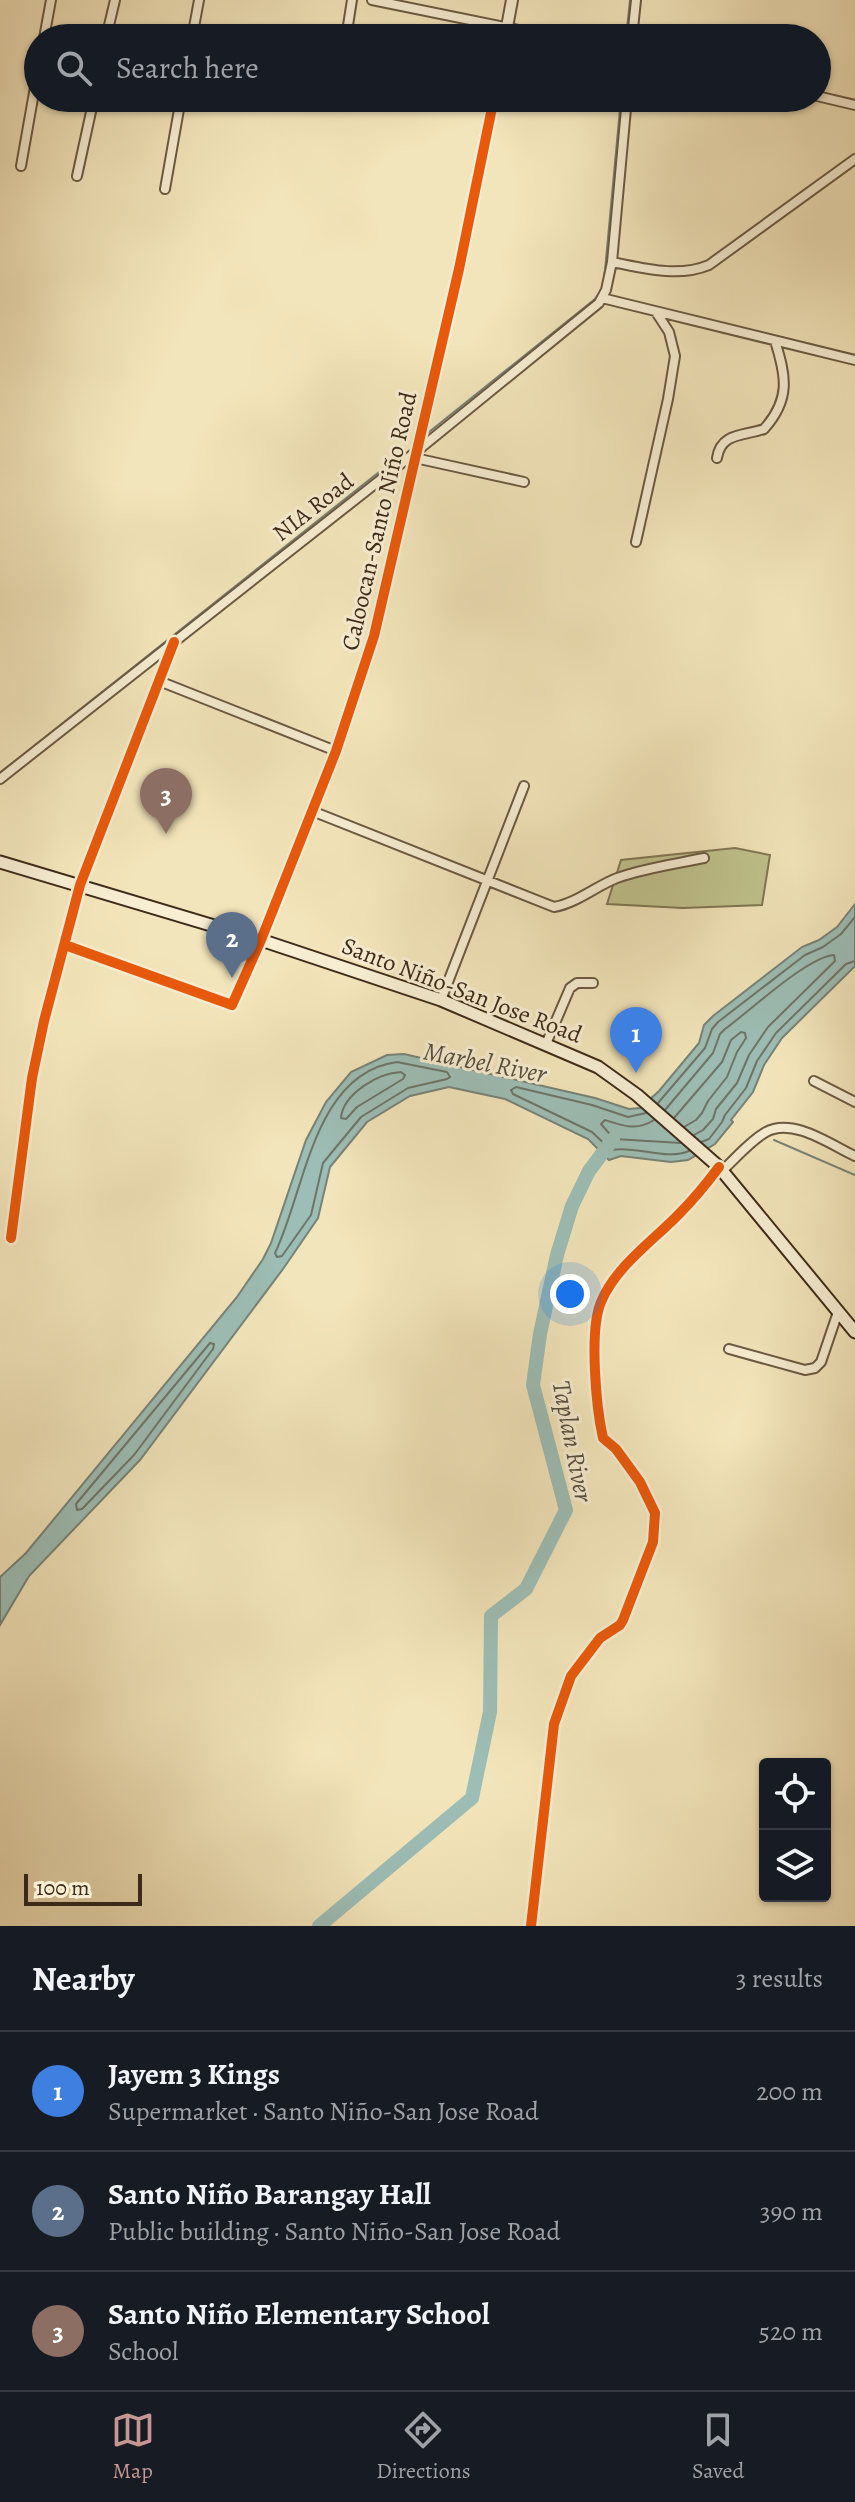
<!DOCTYPE html>
<html lang="en">
<head>
<meta charset="utf-8">
<style>
  :root { --surface:#171b24; --page:#242831; --text:#f1f3f6; --muted:#9ea1a6; --line:#363941; --accent:#c59692 }
  body { margin:0; font-family:Alegreya,serif; background:var(--page); color:var(--text) }
  .controls { position:absolute; right:24px; bottom:24px; display:grid; overflow:hidden; border-radius:8px; box-shadow:0 2px 6px #0004 }
  .controls button { width:72px; height:72px; display:grid; place-items:center; padding:0; border:0; border-bottom:2px solid var(--line); background:var(--surface); color:var(--text); font:40px sans-serif }
  .scale { position:absolute; left:24px; bottom:20px; width:118px; box-sizing:border-box; padding-left:8px; border:4px solid #3e2a19; border-top:0; font-size:22px; line-height:28px; white-space:nowrap; color:#3e2a19; -webkit-text-stroke:6px #f7eed3; paint-order:stroke }
  .you { position:absolute; left:570px; top:1294px; width:28px; height:28px; margin:-20px; border:6px solid #fff; border-radius:50%; background:#1a73e8; box-shadow:0 0 0 12px #1a73e833 }
  .badge { display:grid; place-items:center; width:52px; height:52px; border-radius:50%; background:var(--accent); color:#fff; font-size:26px; font-weight:700 }
  .pin { position:absolute; translate:-50% -66px; filter:drop-shadow(0 2px 4px #0008) }
  .pin::after { content:''; position:absolute; top:42px; width:28px; height:24px; background:inherit; clip-path:polygon(0 0,100% 0,50% 100%) }
  .list { margin:0; padding:0; list-style:none }
  h2 { display:flex; justify-content:space-between; align-items:center; height:104px; margin:0; padding:0 32px; font-size:34px }
  h2 small { font-size:26px; font-weight:400; color:var(--muted) }
  .list li { display:grid; grid-template-columns:52px 1fr auto; gap:24px; align-items:center; box-sizing:border-box; height:120px; padding:0 32px; border-top:2px solid var(--line) }
  .list b { display:block; font-size:30px; white-space:nowrap }
  .list p { margin:0; font-size:26px; white-space:nowrap; color:var(--muted) }
  .list em { font-size:26px; font-style:normal; color:var(--muted) }
  .icon { flex:none; width:44px; height:44px; fill:none; stroke:currentColor; stroke-width:2; stroke-linecap:round; stroke-linejoin:round }
  .map { position:relative; flex:none; width:855px; height:1926px; overflow:hidden }
  .search { position:absolute; background:var(--surface); box-shadow:0 2px 6px #0004; left:24px; right:24px; top:24px; height:88px; display:flex; align-items:center; gap:20px; box-sizing:border-box; padding:0 28px; border-radius:44px; color:var(--muted); font-size:30px }
  .sheet { height:464px; background:var(--surface) }
  nav { display:flex; justify-content:space-around; align-items:center; box-sizing:border-box; height:112px; border-top:2px solid var(--line); background:var(--surface); font-size:22px; color:var(--muted) }
  nav a { display:grid; justify-items:center; gap:4px }
  nav .on { color:var(--accent) }
  .map>svg:first-child { display:block }
  .green { fill:#c0c38d; stroke:#7f7653; stroke-width:2 }
  .water { fill:#9dbeb6; stroke:#778377; stroke-width:2 }
  .lines { fill:none; stroke-linecap:round; stroke-linejoin:round }
  .shore { stroke:#6e7468; stroke-width:2 }
  .stream { stroke:#778377; stroke-width:2 }
  .river { stroke:#9dbeb6; stroke-width:14 }
  .minor-casing { stroke:#6b5942; stroke-width:12 }
  .tertiary-casing { stroke:#6b5942; stroke-width:14 }
  .secondary-casing { stroke:#3e2a19; stroke-width:15 }
  .minor { stroke:#f7eed3; stroke-width:8 }
  .tertiary { stroke:#f7eed3; stroke-width:10 }
  .secondary { stroke:#f7eed3; stroke-width:11 }
  .cycleway-casing { stroke:#f7eed3; stroke-width:15 }
  .cycleway { stroke:#e8590c; stroke-width:10 }
  .labels { text-anchor:middle; stroke-width:6; stroke-linejoin:round; paint-order:stroke }
  .street-label { font-size:24px; fill:#3e2a19; stroke:#f7eed3 }
  .water-label { font-size:26px; font-style:italic; fill:#564f40; stroke:#f7eed3 }
</style>
</head>
<body>
<div class="map">
<svg width="855" height="1926" viewBox="0 0 855 1926">
  <rect width="100%" height="100%" fill="#f3e5bb"/>
  <filter id="stains"><feTurbulence type="fractalNoise" baseFrequency=".0025" numOctaves="4"/><feColorMatrix values="0 0 0 0 .2 0 0 0 0 .09 0 0 0 0 .02 0 0 0 .5 -.17"/></filter>
  <radialGradient id="worn" r=".72"><stop offset=".6" stop-color="#630" stop-opacity="0"/><stop offset="1" stop-color="#630" stop-opacity=".3"/></radialGradient>
  <path class="green" d="M735 848 770 855 762 905 683 908 607 904 621 860Z"/>
  <path class="water" d="M855 904V966L782 1038 764 1065 753 1092 731 1120 733 1122 715 1144 688 1160 671 1162 621 1156 609 1160 588 1139 505 1099 449 1087 410 1096 367 1122 330 1167 318 1218 283 1269 140 1460 29 1576 0 1625V1577L26 1553 237 1297 263 1259 271 1243 306 1140 326 1102 351 1072 387 1055 404 1054 595 1098 629 1109 640 1108 659 1091 699 1043 704 1025 713 1016 802 947 819 940 837 927Z"/>
  <g class="lines">
    <path class="shore" d="M397 1062 447 1072 450 1077 447 1079 408 1088 361 1117 323 1163 311 1215 282 1256 277 1257 275 1253C305 1192 313 1073 397 1062Z
      M401 1072 405 1075 403 1079 357 1107 346 1119 341 1118C343 1094 378 1073 401 1072Z
      M658 1103 705 1048 712 1029 718 1022 805 955 823 947 841 934 855 917
      M665 1110 713 1053 720 1034 725 1029C750 1011 807 957 834 955L835 961 768 1027 749 1055 737 1083 716 1109 713 1119 703 1130 694 1135
      M646 1113 628 1117 592 1105 516 1087 511 1090 513 1094 592 1132 611 1150C636 1145 666 1161 689 1151
      M674 1118 722 1062 731 1040 741 1032 745 1033 746 1038 737 1052 727 1077 708 1101 702 1113 696 1120 684 1127
      M654 1120C637 1131 623 1126 605 1120L601 1124 614 1139 681 1143
      M701 1142 709 1139 722 1122 725 1115 746 1088 757 1061 776 1033 846 964 855 961
      M210 1343 214 1344 213 1349 134 1455 82 1509 77 1510 76 1504Z"/>
    <path class="stream" d="M626 38 630 0
      M604 281 621 98
      M424 436 595 299 603 287
      M0 773 403 453
      M774 1140 855 1175"/>
    <path class="river" d="M319 1926 472 1798 490 1712 491 1616 526 1589 566 1510 533 1385 540 1334 557 1255 572 1206 589 1171 613 1139"/>
    <g class="minor-casing">
      <path id="minor" d="M372 0 558 38
        M44 38 51 0
        M106 38 115 0
        M192 38 199 0
        M346 38 352 0
        M632 38 636 0
        M817 96 855 105
        M21 166 38 70
        M77 176 94 98
        M165 189 181 98
        M612 262C643 268 678 278 709 265L855 159
        M602 298 855 360
        M415 458 524 482
        M717 458C721 432 745 436 764 429 791 399 786 376 775 341
        M636 542 668 399 675 356 669 332 656 312
        M159 681 336 751
        M0 779 417 451 599 303 606 290 612 262 627 98
        M312 811 554 907C577 903 596 886 617 878 645 868 675 864 704 858
        M65 945 232 1005 261 940
        M441 1000 524 786
        M546 1044 570 988 577 983H593
        M814 1081 855 1102
        M723 1170C736 1158 750 1141 766 1132 793 1117 831 1145 855 1156
        M11 1238 32 1078 44 1021 80 885 174 643
        M729 1349 805 1370 815 1368 821 1362 838 1312
        M531 1926 554 1724 571 1676 600 1638 620 1625 623 1620 653 1542 655 1513 640 1482 616 1449 603 1438C596 1407 589 1330 601 1302 616 1266 653 1241 679 1214 694 1199 707 1183 719 1167"/>
    </g>
    <g class="tertiary-casing">
      <path id="tertiary" d="M505 38 512 0
        M261 940 336 751 374 636 459 269 494 98"/>
    </g>
    <g class="secondary-casing">
      <path id="secondary" d="M0 862 261 940 441 1000 598 1067 637 1095 719 1167 855 1332"/>
    </g>
    <use href="#minor" class="minor"/>
    <use href="#tertiary" class="tertiary"/>
    <use href="#secondary" class="secondary"/>
    <g class="cycleway-casing">
      <path id="cycleway" d="M65 945 232 1005 261 940 336 751 374 636 459 269 494 98
        M11 1238 32 1078 44 1021 80 885 174 642
        M531 1926 554 1724 571 1676 600 1638 620 1625 623 1620 653 1542 655 1513 640 1482 616 1449 603 1438C596 1407 589 1330 601 1302 616 1266 653 1241 679 1214 694 1199 707 1183 719 1167"/>
    </g>
    <use href="#cycleway" class="cycleway"/>
  </g>
  <g class="labels">
    <g class="street-label">
      <text transform="translate(313 507) rotate(-38)" y="8">NIA Road</text>
      <text transform="translate(379 521) rotate(-77)" y="8">Caloocan-Santo Niño Road</text>
      <text transform="translate(462 990) rotate(21)" y="8">Santo Niño-San Jose Road</text>
    </g>
    <g class="water-label">
      <text transform="translate(485 1062) rotate(11)" y="9">Marbel River</text>
      <text transform="translate(573 1441) rotate(79)" y="9">Taplan River</text>
    </g>
  </g>
  <rect width="100%" height="100%" filter="url(#stains)"/>
  <rect width="100%" height="100%" fill="url(#worn)"/>
</svg>
<div class="controls">
<button><svg class="icon" aria-label="locate" viewBox="0 0 24 24"><circle cx="12" cy="12" r="6"/><path d="M12 2v4M12 18v4M2 12h4M18 12h4"/></svg></button>
<button><svg class="icon" aria-label="layers" viewBox="0 0 24 24"><path d="M12 4l9 5-9 5-9-5zM3 14l9 5 9-5"/></svg></button>
</div>
<div class="scale">100 m</div>
<div class="you"></div>
<div class="pin badge" style="left:636px;top:1073px;background:#3f7fe0">1</div>
<div class="pin badge" style="left:232px;top:978px;background:#5c6f8a">2</div>
<div class="pin badge" style="left:166px;top:834px;background:#8d6e63">3</div>
<div class="search"><svg class="icon" aria-label="search" viewBox="0 0 24 24"><circle cx="10" cy="10" r="6"/><path d="M15 15l6 6"/></svg>Search here</div>
</div>
<section class="sheet">
<h2>Nearby<small>3 results</small></h2>
<ul class="list">
<li><span class="badge" style="background:#3f7fe0">1</span><div><b>Jayem 3 Kings</b><p>Supermarket · Santo Niño-San Jose Road</p></div><em>200 m</em></li>
<li><span class="badge" style="background:#5c6f8a">2</span><div><b>Santo Niño Barangay Hall</b><p>Public building · Santo Niño-San Jose Road</p></div><em>390 m</em></li>
<li><span class="badge" style="background:#8d6e63">3</span><div><b>Santo Niño Elementary School</b><p>School</p></div><em>520 m</em></li>
</ul>
</section>
<nav>
<a class="on"><svg class="icon" aria-label="map" viewBox="0 0 24 24"><path d="M3 6l6-2 6 2 6-2v14l-6 2-6-2-6 2zM9 4v14M15 6v14"/></svg>Map</a>
<a><svg class="icon" aria-label="directions" viewBox="0 0 24 24"><path d="M12 3l9 9-9 9-9-9zM9 14v-3h6M13 9l2 2-2 2"/></svg>Directions</a>
<a><svg class="icon" aria-label="saved" viewBox="0 0 24 24"><path d="M7 4h10v16l-5-4-5 4z"/></svg>Saved</a>
</nav>
</body>
</html>
